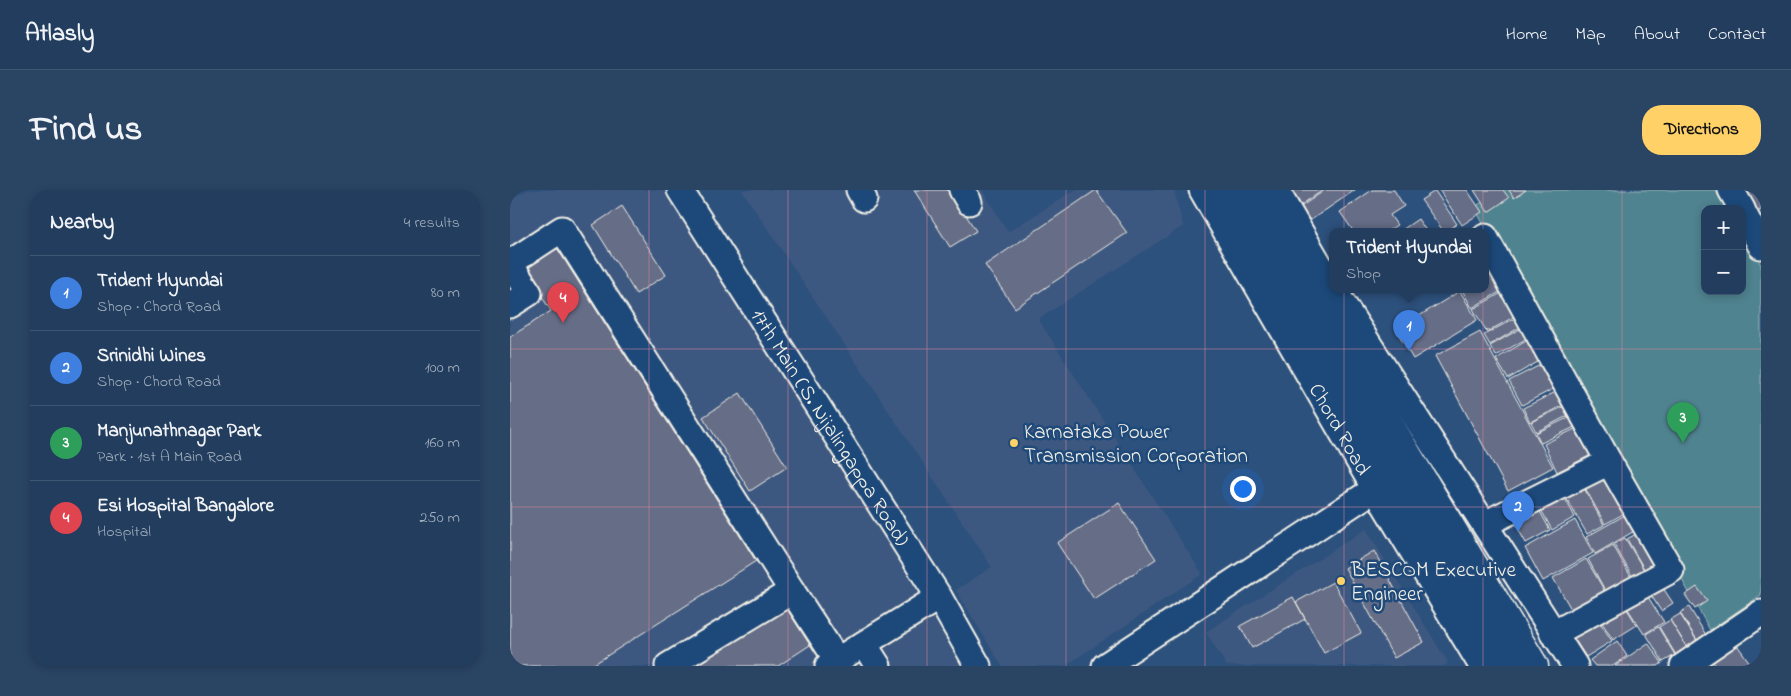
<!DOCTYPE html>
<html lang="en">
<head>
<meta charset="utf-8">
<style>
  :root { --surface:#223d5e; --page:#2a4464; --text:#f1f3f6; --muted:#a2aebc; --line:#3f5673; --accent:#ffd166 }
  body { margin:0; font-family:"Indie Flower",sans-serif; background:var(--page); color:var(--text) }
  .controls { position:absolute; right:15px; top:15px; display:grid; overflow:hidden; border-radius:10px; box-shadow:0 2px 8px #0003 }
  .controls button { width:45px; height:45px; display:grid; place-items:center; padding:0; border:0; border-bottom:1px solid var(--line); background:var(--surface); color:var(--text); font:25px sans-serif }
  .you { position:absolute; left:732px; top:298px; width:18px; height:18px; margin:-12px; border:4px solid #fff; border-radius:50%; background:#1a73e8; box-shadow:0 0 0 8px #1a73e833 }
  .badge { display:grid; place-items:center; width:32px; height:32px; border-radius:50%; background:var(--accent); color:#fff; font-size:16px; font-weight:700 }
  .pin { position:absolute; translate:-50% -41px; filter:drop-shadow(0 1px 2px #0008) }
  .pin::after { content:''; position:absolute; top:26px; width:18px; height:15px; background:inherit; clip-path:polygon(0 0,100% 0,50% 100%) }
  .popup { position:absolute; left:819px; top:38px; width:160px; height:65px; box-sizing:border-box; display:grid; place-content:center; border-radius:10px; background:var(--surface); filter:drop-shadow(0 1px 4px #0005); font-size:16px; white-space:nowrap; color:var(--muted) }
  .popup b { font-size:19px; color:var(--text) }
  .popup::after { content:''; position:absolute; left:50%; top:100%; margin-left:-10px; border:10px solid transparent; border-top-color:var(--surface) }
  .list { margin:0; padding:0; list-style:none }
  h2 { display:flex; justify-content:space-between; align-items:center; height:65px; margin:0; padding:0 20px; font-size:21px }
  h2 small { font-size:16px; font-weight:400; color:var(--muted) }
  .list li { display:grid; grid-template-columns:32px 1fr auto; gap:15px; align-items:center; box-sizing:border-box; height:75px; padding:0 20px; border-top:1px solid var(--line) }
  .list b { display:block; font-size:19px; white-space:nowrap }
  .list p { margin:0; font-size:16px; white-space:nowrap; color:var(--muted) }
  .list em { font-size:16px; font-style:normal; color:var(--muted) }
  .map { position:relative; flex:none; width:1251px; height:476px; overflow:hidden; border-radius:20px }
  header { display:flex; align-items:center; gap:30px; box-sizing:border-box; height:70px; padding:0 25px; background:var(--surface); border-bottom:1px solid var(--line) }
  header strong { font-size:24px }
  nav { display:flex; gap:28px; margin-inline-start:auto; font-size:18px }
  .intro { display:flex; align-items:center; justify-content:space-between; box-sizing:border-box; height:120px; padding:0 30px }
  h1 { margin:0; font-size:35px }
  .button { padding:12px 22px; border-radius:20px; background:var(--accent); color:#111; font-size:18px; font-weight:700 }
  main { display:flex; gap:30px; padding:0 30px }
  aside { flex:1; background:var(--surface); border-radius:20px; box-shadow:0 2px 8px #0003 }
  .map>svg:first-child { display:block }
  .built { fill:#3e5980 }
  .green { fill:#50838f; stroke:#a2babc }
  .building { fill:#656d87; stroke:#f4f1e8 }
  .lines { fill:none; stroke-linecap:round; stroke-linejoin:round }
  .minor-casing { stroke:#f4f1e8; stroke-width:29 }
  .major-casing { stroke:#f4f1e8; stroke-width:31 }
  .minor { stroke:#1f4a7a; stroke-width:25 }
  .major { stroke:#1f4a7a; stroke-width:28 }
  .grid { fill:none; stroke:#db84a2; stroke-width:1; stroke-opacity:0.55 }
  .poi-dot { fill:#ffd166; stroke:#1f4a7a; stroke-width:2 }
  .labels { text-anchor:middle; stroke-width:5; stroke-linejoin:round; paint-order:stroke }
  .street-label { font-size:21px; fill:#f4f1e8; stroke:#1f4a7a }
  .poi-label { font-size:21px; fill:#f4f1e8; stroke:#1f4a7a; text-anchor:start }
</style>
</head>
<body>
<header>
<strong>Atlasly</strong>
<nav><a>Home</a><a>Map</a><a>About</a><a>Contact</a></nav>
</header>
<div class="intro"><h1>Find us</h1><a class="button">Directions</a></div>
<main>
<aside>
<h2>Nearby<small>4 results</small></h2>
<ul class="list">
<li><span class="badge" style="background:#3f7fe0">1</span><div><b>Trident Hyundai</b><p>Shop · Chord Road</p></div><em>80 m</em></li>
<li><span class="badge" style="background:#3f7fe0">2</span><div><b>Srinidhi Wines</b><p>Shop · Chord Road</p></div><em>100 m</em></li>
<li><span class="badge" style="background:#2e9e5b">3</span><div><b>Manjunathnagar Park</b><p>Park · 1st A Main Road</p></div><em>160 m</em></li>
<li><span class="badge" style="background:#e0444e">4</span><div><b>Esi Hospital Bangalore</b><p>Hospital</p></div><em>250 m</em></li>
</ul>
</aside>
<div class="map">
<svg width="1251" height="476" viewBox="0 0 1251 476">
  <rect width="100%" height="100%" fill="#2d517d"/>
  <filter id="ink" filterUnits="userSpaceOnUse"><feTurbulence type="fractalNoise" baseFrequency=".02" numOctaves="2"/><feDisplacementMap in="SourceGraphic" scale="10" xChannelSelector="R" yChannelSelector="G"/><feConvolveMatrix kernelMatrix="1 2 1 2 8 2 1 2 1" color-interpolation-filters="sRGB"/></filter>
  <g filter="url(#ink)">
    <path class="built" d="M17 0H159L409 404 451 476H0V10Z
      M232 0H472L498 42 565 0H664L673 36 528 129 692 384 555 476H492L446 400 482 377Z
      M856 339 938 473 934 476H717L696 442Z"/>
    <path class="green" d="M994 0H1214L1223 19H1195V101H1232V37L1251 75V405L1200 440 964 17Z"/>
    <path class="building" d="M404 0H440L466 41 440 57Z
      M586 0 617 43 505 118 475 75Z
      M783 0H813L791 15 782 1Z
      M815 0H845L798 32 789 18Z
      M862 0H884L894 16 880 25 887 35 876 42H844L830 22Z
      M929 0H957L972 22 952 35Z
      M964 0H993L999 8 978 22Z
      M999 0H1016L1004 8Z
      M1232 0H1251V20L1243 25Z
      M925 1 947 34 934 42 911 10Z
      M112 16 156 85 126 104 83 35Z
      M908 29 917 42H889Z
      M47 58 246 371 81 476H0V147L41 121 14 79Z
      M975 70 993 100 962 118 952 100H975Z
      M950 101 967 130 903 169 886 140Z
      M993 102 1007 125 977 142 963 119Z
      M1007 127 1012 136 980 155 974 145Z
      M1015 136 1021 146 986 166 980 156Z
      M970 142 1043 277 998 301 925 166Z
      M1021 148 1033 169 998 189 986 169Z
      M1034 173 1047 197 1012 215 999 191Z
      M1052 199 1059 212 1020 232 1013 218Z
      M230 203 277 277 240 301 193 227Z
      M1059 214 1063 223 1026 242 1021 232Z
      M1066 224 1071 234 1031 253 1026 243Z
      M1071 236 1085 263 1047 282 1034 254Z
      M1094 285 1115 323 1095 334 1074 296Z
      M1073 296 1094 335 1077 344 1055 306Z
      M1052 303 1065 327 1042 340 1029 316Z
      M609 313 646 369 584 409 547 353Z
      M1027 316 1040 340 1016 353 1003 330Z
      M1117 324 1126 340 1085 364 1076 347Z
      M1065 330 1083 363 1033 391 1015 358Z
      M1128 343 1148 378 1137 384 1117 349Z
      M1115 348 1134 380 1122 386 1104 354Z
      M1103 355 1122 389 1097 404 1078 369Z
      M864 361 914 452 884 468 835 378Z
      M1076 369 1097 405 1064 424 1043 388Z
      M823 392 851 443 814 463 786 412Z
      M1151 395 1163 413 1151 421 1139 402Z
      M1187 397 1197 411 1185 419 1175 405Z
      M1136 404 1154 432 1134 444 1116 416Z
      M783 407 795 429 742 458 730 436Z
      M274 414 300 455 268 476H176Z
      M1115 416 1127 435 1103 450 1091 431Z
      M1179 417 1196 445 1187 450 1170 423Z
      M1170 424 1187 451 1177 457 1160 430Z
      M1160 430 1177 458 1166 465 1149 437Z
      M1089 431 1102 451 1076 467 1063 447Z
      M1148 437 1165 465 1153 472 1136 444Z
      M1107 451 1117 466 1103 476H1085L1080 470Z
      M1138 453 1152 473 1148 476H1105Z
      M1227 455 1240 473 1236 476H1206L1203 472Z"/>
    <g class="lines">
      <g class="minor-casing">
        <g id="minor">
          <path id="s1" d="M170 0 429 407 468 476"/>
          <path d="M349 0 354 9"/>
          <path d="M452 0 459 12"/>
          <path id="s2" d="M692 0 865 299 972 476"/>
          <path d="M766 0 823 98"/>
          <path d="M1221 0 1232 19"/>
          <path d="M1232 20 1251 56"/>
          <path d="M975 47 1099 272"/>
          <path d="M0 73 52 39 282 401 158 476"/>
          <path d="M0 74 19 103 0 115"/>
          <path d="M824 100 1065 476"/>
          <path d="M975 334 1099 272 1161 380 1043 444"/>
          <path d="M282 401 327 470"/>
          <path d="M354 454 368 476"/>
          <path d="M318 476 429 407"/>
          <path d="M595 476 865 299"/>
          <path d="M1173 476 1251 423"/>
        </g>
      </g>
      <g class="major-casing">
        <path id="major" d="M716 0 995 476
          M742 0 828 149 1024 476"/>
      </g>
      <use href="#minor" class="minor"/>
      <use href="#major" class="major"/>
    </g>
  </g>
  <path class="grid" d="M139 0V476M278 0V476M417 0V476M556 0V476M695 0V476M834 0V476M973 0V476M1112 0V476M0 159H1251M0 317H1251"/>
  <g class="poi-dot">
    <circle cx="504" cy="253" r="5"/>
    <circle cx="831" cy="391" r="5"/>
  </g>
  <g class="labels">
    <g class="street-label">
      <text dy="7" stroke="none"><textPath href="#s1" startOffset="281">17th Main (S. Nijalingappa Road)</textPath></text>
      <text dy="7" stroke="none"><textPath href="#s2" startOffset="276">Chord Road</textPath></text>
    </g>
    <g class="poi-label">
      <text x="514" y="248">Karnataka Power<tspan x="514" dy="24">Transmission Corporation</tspan></text>
      <text x="841" y="386">BESCOM Executive<tspan x="841" dy="24">Engineer</tspan></text>
    </g>
  </g>
</svg>
<div class="controls">
<button>+</button>
<button>−</button>
</div>
<div class="you"></div>
<div class="pin badge" style="left:899px;top:161px;background:#3f7fe0">1</div>
<div class="popup"><b>Trident Hyundai</b>Shop</div>
<div class="pin badge" style="left:1008px;top:342px;background:#3f7fe0">2</div>
<div class="pin badge" style="left:1173px;top:253px;background:#2e9e5b">3</div>
<div class="pin badge" style="left:53px;top:133px;background:#e0444e">4</div>
</div>
</main>
</body>
</html>
